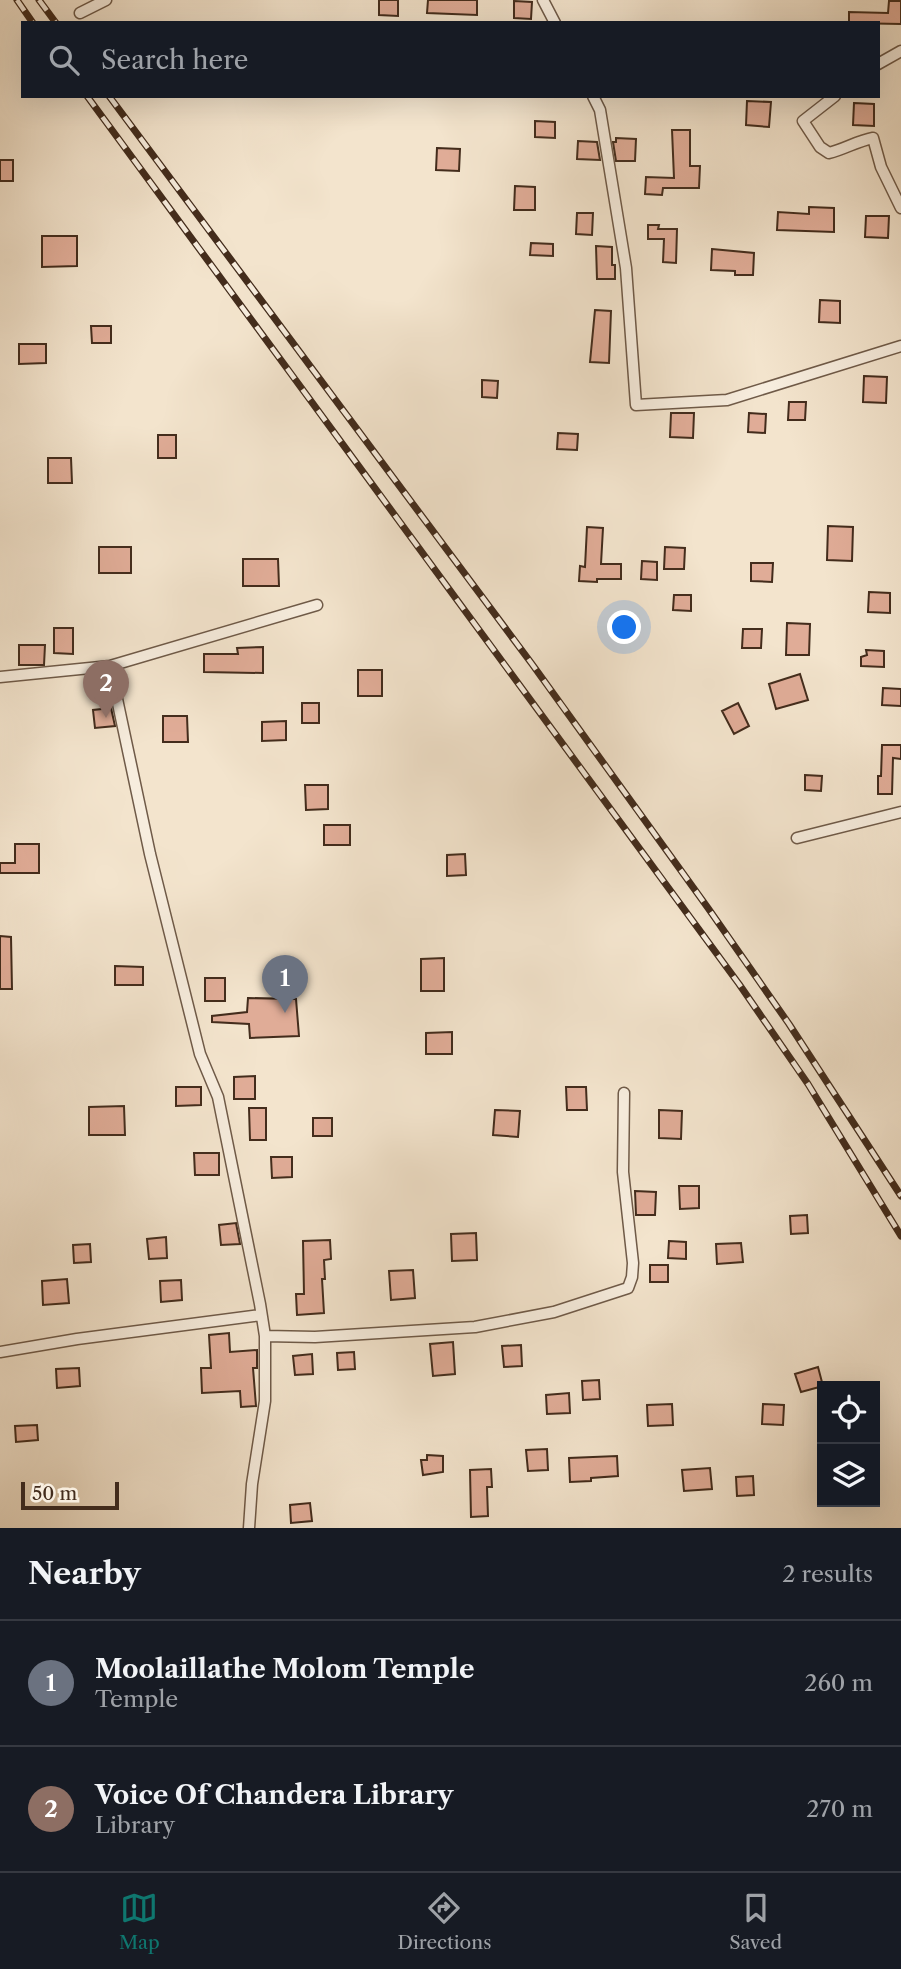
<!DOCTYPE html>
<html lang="en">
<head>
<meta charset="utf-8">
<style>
  :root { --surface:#171b24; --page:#20242c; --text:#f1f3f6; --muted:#9ea1a6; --line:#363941; --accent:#0f766e }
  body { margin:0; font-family:"Libre Caslon Text",serif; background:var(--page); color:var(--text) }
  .controls { position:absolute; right:21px; bottom:21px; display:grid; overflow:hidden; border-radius:0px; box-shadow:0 7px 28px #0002 }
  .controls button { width:63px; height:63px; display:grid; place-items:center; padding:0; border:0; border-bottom:2px solid var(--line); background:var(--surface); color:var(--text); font:35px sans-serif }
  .scale { position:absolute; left:21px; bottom:18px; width:98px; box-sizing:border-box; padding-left:7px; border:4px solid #432c1c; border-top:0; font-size:19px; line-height:24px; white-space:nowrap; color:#432c1c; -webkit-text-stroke:5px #f7edde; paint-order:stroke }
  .you { position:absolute; left:625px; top:628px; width:24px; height:24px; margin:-18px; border:5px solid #fff; border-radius:50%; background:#1a73e8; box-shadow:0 0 0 10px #1a73e833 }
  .badge { display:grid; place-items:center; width:46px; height:46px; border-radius:50%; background:var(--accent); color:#fff; font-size:23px; font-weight:700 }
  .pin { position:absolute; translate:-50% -58px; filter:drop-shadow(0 2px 4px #0008) }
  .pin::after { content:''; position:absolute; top:37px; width:24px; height:21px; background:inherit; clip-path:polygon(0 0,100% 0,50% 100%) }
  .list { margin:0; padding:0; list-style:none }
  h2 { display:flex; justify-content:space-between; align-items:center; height:91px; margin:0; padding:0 28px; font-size:30px }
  h2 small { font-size:23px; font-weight:400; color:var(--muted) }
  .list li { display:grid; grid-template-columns:46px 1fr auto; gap:21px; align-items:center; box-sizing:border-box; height:126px; padding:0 28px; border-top:2px solid var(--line) }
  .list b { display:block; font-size:26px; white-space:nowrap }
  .list p { margin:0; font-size:23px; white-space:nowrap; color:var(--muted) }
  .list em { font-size:23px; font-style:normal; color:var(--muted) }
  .icon { flex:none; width:38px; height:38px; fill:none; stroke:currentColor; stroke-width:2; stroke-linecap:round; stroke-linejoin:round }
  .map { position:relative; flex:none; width:901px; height:1528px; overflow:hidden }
  .search { position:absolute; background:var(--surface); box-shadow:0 7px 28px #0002; left:21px; right:21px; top:21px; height:77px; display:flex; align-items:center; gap:18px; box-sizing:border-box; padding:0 24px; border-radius:0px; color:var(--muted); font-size:26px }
  .sheet { height:343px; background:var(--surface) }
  nav { display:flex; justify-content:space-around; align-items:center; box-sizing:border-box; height:98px; border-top:2px solid var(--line); background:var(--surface); font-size:19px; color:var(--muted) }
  nav a { display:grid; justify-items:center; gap:4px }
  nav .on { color:var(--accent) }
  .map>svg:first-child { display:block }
  .building { fill:#e0ac97; stroke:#432c1c; stroke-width:2 }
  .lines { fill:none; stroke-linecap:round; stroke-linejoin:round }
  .street-casing { stroke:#6f5a48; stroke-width:13 }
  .street { stroke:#f7edde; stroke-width:10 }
  .rail-casing { stroke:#432c1c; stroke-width:7 }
  .rail { stroke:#f7edde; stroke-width:4.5; stroke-dasharray:13; stroke-linecap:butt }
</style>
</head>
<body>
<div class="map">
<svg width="901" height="1528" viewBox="0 0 901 1528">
  <rect width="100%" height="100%" fill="#f3e4cd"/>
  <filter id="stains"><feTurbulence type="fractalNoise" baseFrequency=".00286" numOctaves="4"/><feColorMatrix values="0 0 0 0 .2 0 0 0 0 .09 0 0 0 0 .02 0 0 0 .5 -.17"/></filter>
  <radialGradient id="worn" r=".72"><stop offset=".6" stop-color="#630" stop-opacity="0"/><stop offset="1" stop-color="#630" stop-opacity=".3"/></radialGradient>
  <path class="building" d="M379 0H398V16L379 15Z
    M428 0H477V15L427 13Z
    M514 1 532 2 531 19 514 18Z
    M889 1H901V24L849 23V12L888 13Z
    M747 101 771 102 769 127 746 125Z
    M854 103 874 104V126L853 125Z
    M535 121 555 122V138L535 137Z
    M672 130H690V166H700L699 188H663L662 195 645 194 646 177 674 178Z
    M616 138 636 139 635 161H616L613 142H616Z
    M578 141 597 142 600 160 577 159Z
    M437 148 460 149 459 171 436 170Z
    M0 160H13V181H0Z
    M515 186 535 187V210H514Z
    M809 207 834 208V232L777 230 778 212 809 214Z
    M577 213H593L592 235 576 234Z
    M866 216H889L888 238 865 237Z
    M648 225H659L658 229H677L676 263 663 262 664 239H648Z
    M42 236H77V266L42 267Z
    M531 243 553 244V256L530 255Z
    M596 246 612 247V265H615V279H597Z
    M712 249 754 253 753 275H735V271L711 270Z
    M820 300 840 301V323L819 322Z
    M595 310 611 311 609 363 590 362Z
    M91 326H111V343H92Z
    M19 344H46V363L19 364Z
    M864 376 887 377 886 403 863 402Z
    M482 380 498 381 497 398 482 397Z
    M789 402H806L805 420H788Z
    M671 413H694L693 438 670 437Z
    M749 413 766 414 765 433 748 432Z
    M558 433 578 434 577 450 557 449Z
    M158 435H176V458H158Z
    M48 458H71L72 483H48Z
    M828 526 853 527 852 561 827 560Z
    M587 527 603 528 601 564H621V579H597V582L579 581 580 566 585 567Z
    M99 547H131V573H99Z
    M665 547 685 548 684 569H664Z
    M243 559H278L279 586H243Z
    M642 561 657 562V580L641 579Z
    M751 563H773L772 582 751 581Z
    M869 592 890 593V613L868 612Z
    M674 595H691V611L673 610Z
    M787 623 810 624 809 655H786Z
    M54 628H73V654L54 653Z
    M743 629H762L761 648H742Z
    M19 645H45L44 665H19Z
    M263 647V673L204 672V654H238L237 648Z
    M866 650 884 651V667L861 666V657L867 655Z
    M358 670H382V696H358Z
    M800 674 808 700 776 709 769 684Z
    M883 688 901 689V706L882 705Z
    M302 703H319V723H302Z
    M738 703 749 726 734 734 722 711Z
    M111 708 115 726 95 728 93 710Z
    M163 716H187L188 742H163Z
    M286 721V740L262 741V722Z
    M882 745H901V759L893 758 892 794H878V776H881Z
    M805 775 822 776 821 791 805 790Z
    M305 785H328V809L306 810Z
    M324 825H350V845H324Z
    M15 844H39V873H0V863H15Z
    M465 854 466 875 447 876V855Z
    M0 936 11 937 12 989H0Z
    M444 958V991H421V959Z
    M115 966 143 967V985H115Z
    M205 978H225V1001H205Z
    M248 998 296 999 299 1036 250 1038 249 1024 212 1022V1016L247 1012Z
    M452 1032V1054H426V1033Z
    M255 1076V1099H234V1077Z
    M176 1087H201V1105L176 1106Z
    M566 1087H586L587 1110H567Z
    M124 1106 125 1135H89V1107Z
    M249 1108H266V1140H250Z
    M495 1110 520 1111 518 1137 493 1135Z
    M659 1110 682 1111 681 1139 659 1138Z
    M313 1118H332V1136H313Z
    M194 1153H219V1175H195Z
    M271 1157H292V1177L272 1178Z
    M679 1186H699V1208L680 1209Z
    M635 1191 656 1192 655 1215H636Z
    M807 1215 808 1233 791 1234 790 1216Z
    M236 1223 240 1244 221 1245 219 1225Z
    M476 1233 477 1260 452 1261 451 1234Z
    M166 1237 167 1258 149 1259 147 1239Z
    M330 1240 331 1259 324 1260 325 1279H322L324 1313 297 1315 296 1294H304L303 1241Z
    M669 1241 686 1242V1259L668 1258Z
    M741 1243 743 1262 717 1264 716 1244Z
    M90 1244 91 1262 74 1263 73 1245Z
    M650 1265H668V1282H650Z
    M413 1270 415 1298 391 1300 389 1271Z
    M67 1279 69 1303 43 1305 42 1281Z
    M181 1280 182 1300 161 1302 160 1281Z
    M229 1333 230 1352 257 1350V1368H253L256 1406 241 1407 240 1391 202 1393 201 1368H211L209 1335Z
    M453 1342 455 1374 433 1376 430 1344Z
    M521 1345 522 1366 504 1367 502 1346Z
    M354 1352 355 1369 338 1370 337 1353Z
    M312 1354 313 1374 295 1375 293 1356Z
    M818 1367 823 1386 801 1392 795 1374Z
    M79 1368 80 1386 57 1388 56 1369Z
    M599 1380 600 1399 583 1400 582 1381Z
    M569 1393 570 1413 547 1414 546 1395Z
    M672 1404 673 1425 648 1426 647 1405Z
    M763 1404 784 1405 783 1425 762 1424Z
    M37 1425 38 1440 16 1442 15 1426Z
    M547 1449 548 1470 528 1471 526 1450Z
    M427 1455 443 1456V1472L423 1475 421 1460H427Z
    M617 1456 618 1476 591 1478V1481L570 1482 569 1458Z
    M710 1468 712 1489 684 1491 682 1470Z
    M491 1469 492 1487H487L488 1516 471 1517 470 1470Z
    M753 1476 754 1495 737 1496 736 1477Z
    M310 1503 312 1521 291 1523 290 1505Z"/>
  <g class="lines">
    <g class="street-casing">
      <path id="street" d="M543 0 555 23
        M80 13 106 0
        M878 64 901 51
        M593 96 600 110 626 268 636 405 727 400 901 346
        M835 96 803 121 820 147 829 153C845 149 857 141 873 138L881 167 901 208
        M110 666 317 605
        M0 677 110 666 150 854 200 1054 218 1097 260 1304 265 1336V1401L252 1484 249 1528
        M797 838 901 812
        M265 1336 315 1337 475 1327 554 1312 628 1288 632 1277 633 1263 623 1172 624 1093
        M0 1352 77 1339 261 1315"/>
    </g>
    <use href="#street" class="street"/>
    <g class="rail-casing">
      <path id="rail" d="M17 0 33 23
        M39 0 56 23
        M87 96 739 984 808 1084 901 1236
        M109 96 532 664 708 908 789 1024 901 1196"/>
    </g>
    <use href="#rail" class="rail"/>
  </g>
  <rect width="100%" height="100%" filter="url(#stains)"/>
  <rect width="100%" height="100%" fill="url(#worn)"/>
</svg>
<div class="controls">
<button><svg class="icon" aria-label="locate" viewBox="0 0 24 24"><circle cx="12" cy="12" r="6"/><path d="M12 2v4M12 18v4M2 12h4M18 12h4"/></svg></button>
<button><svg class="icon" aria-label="layers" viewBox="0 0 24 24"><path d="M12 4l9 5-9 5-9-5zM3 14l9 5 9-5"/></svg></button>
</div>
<div class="scale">50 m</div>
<div class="you"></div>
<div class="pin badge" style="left:285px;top:1013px;background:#6b7280">1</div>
<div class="pin badge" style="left:106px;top:718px;background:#8d6e63">2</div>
<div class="search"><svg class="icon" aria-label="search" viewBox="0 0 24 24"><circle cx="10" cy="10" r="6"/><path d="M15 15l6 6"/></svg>Search here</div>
</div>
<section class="sheet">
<h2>Nearby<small>2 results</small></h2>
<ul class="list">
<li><span class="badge" style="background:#6b7280">1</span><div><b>Moolaillathe Molom Temple</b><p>Temple</p></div><em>260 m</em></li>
<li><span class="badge" style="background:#8d6e63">2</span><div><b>Voice Of Chandera Library</b><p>Library</p></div><em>270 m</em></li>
</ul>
</section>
<nav>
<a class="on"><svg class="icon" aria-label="map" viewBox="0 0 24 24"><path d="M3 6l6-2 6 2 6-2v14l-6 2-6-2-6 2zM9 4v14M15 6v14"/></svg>Map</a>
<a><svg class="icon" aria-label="directions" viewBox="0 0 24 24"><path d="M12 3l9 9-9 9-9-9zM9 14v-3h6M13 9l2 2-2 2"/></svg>Directions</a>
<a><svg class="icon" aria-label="saved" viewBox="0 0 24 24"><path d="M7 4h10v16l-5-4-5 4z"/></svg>Saved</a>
</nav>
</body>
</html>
